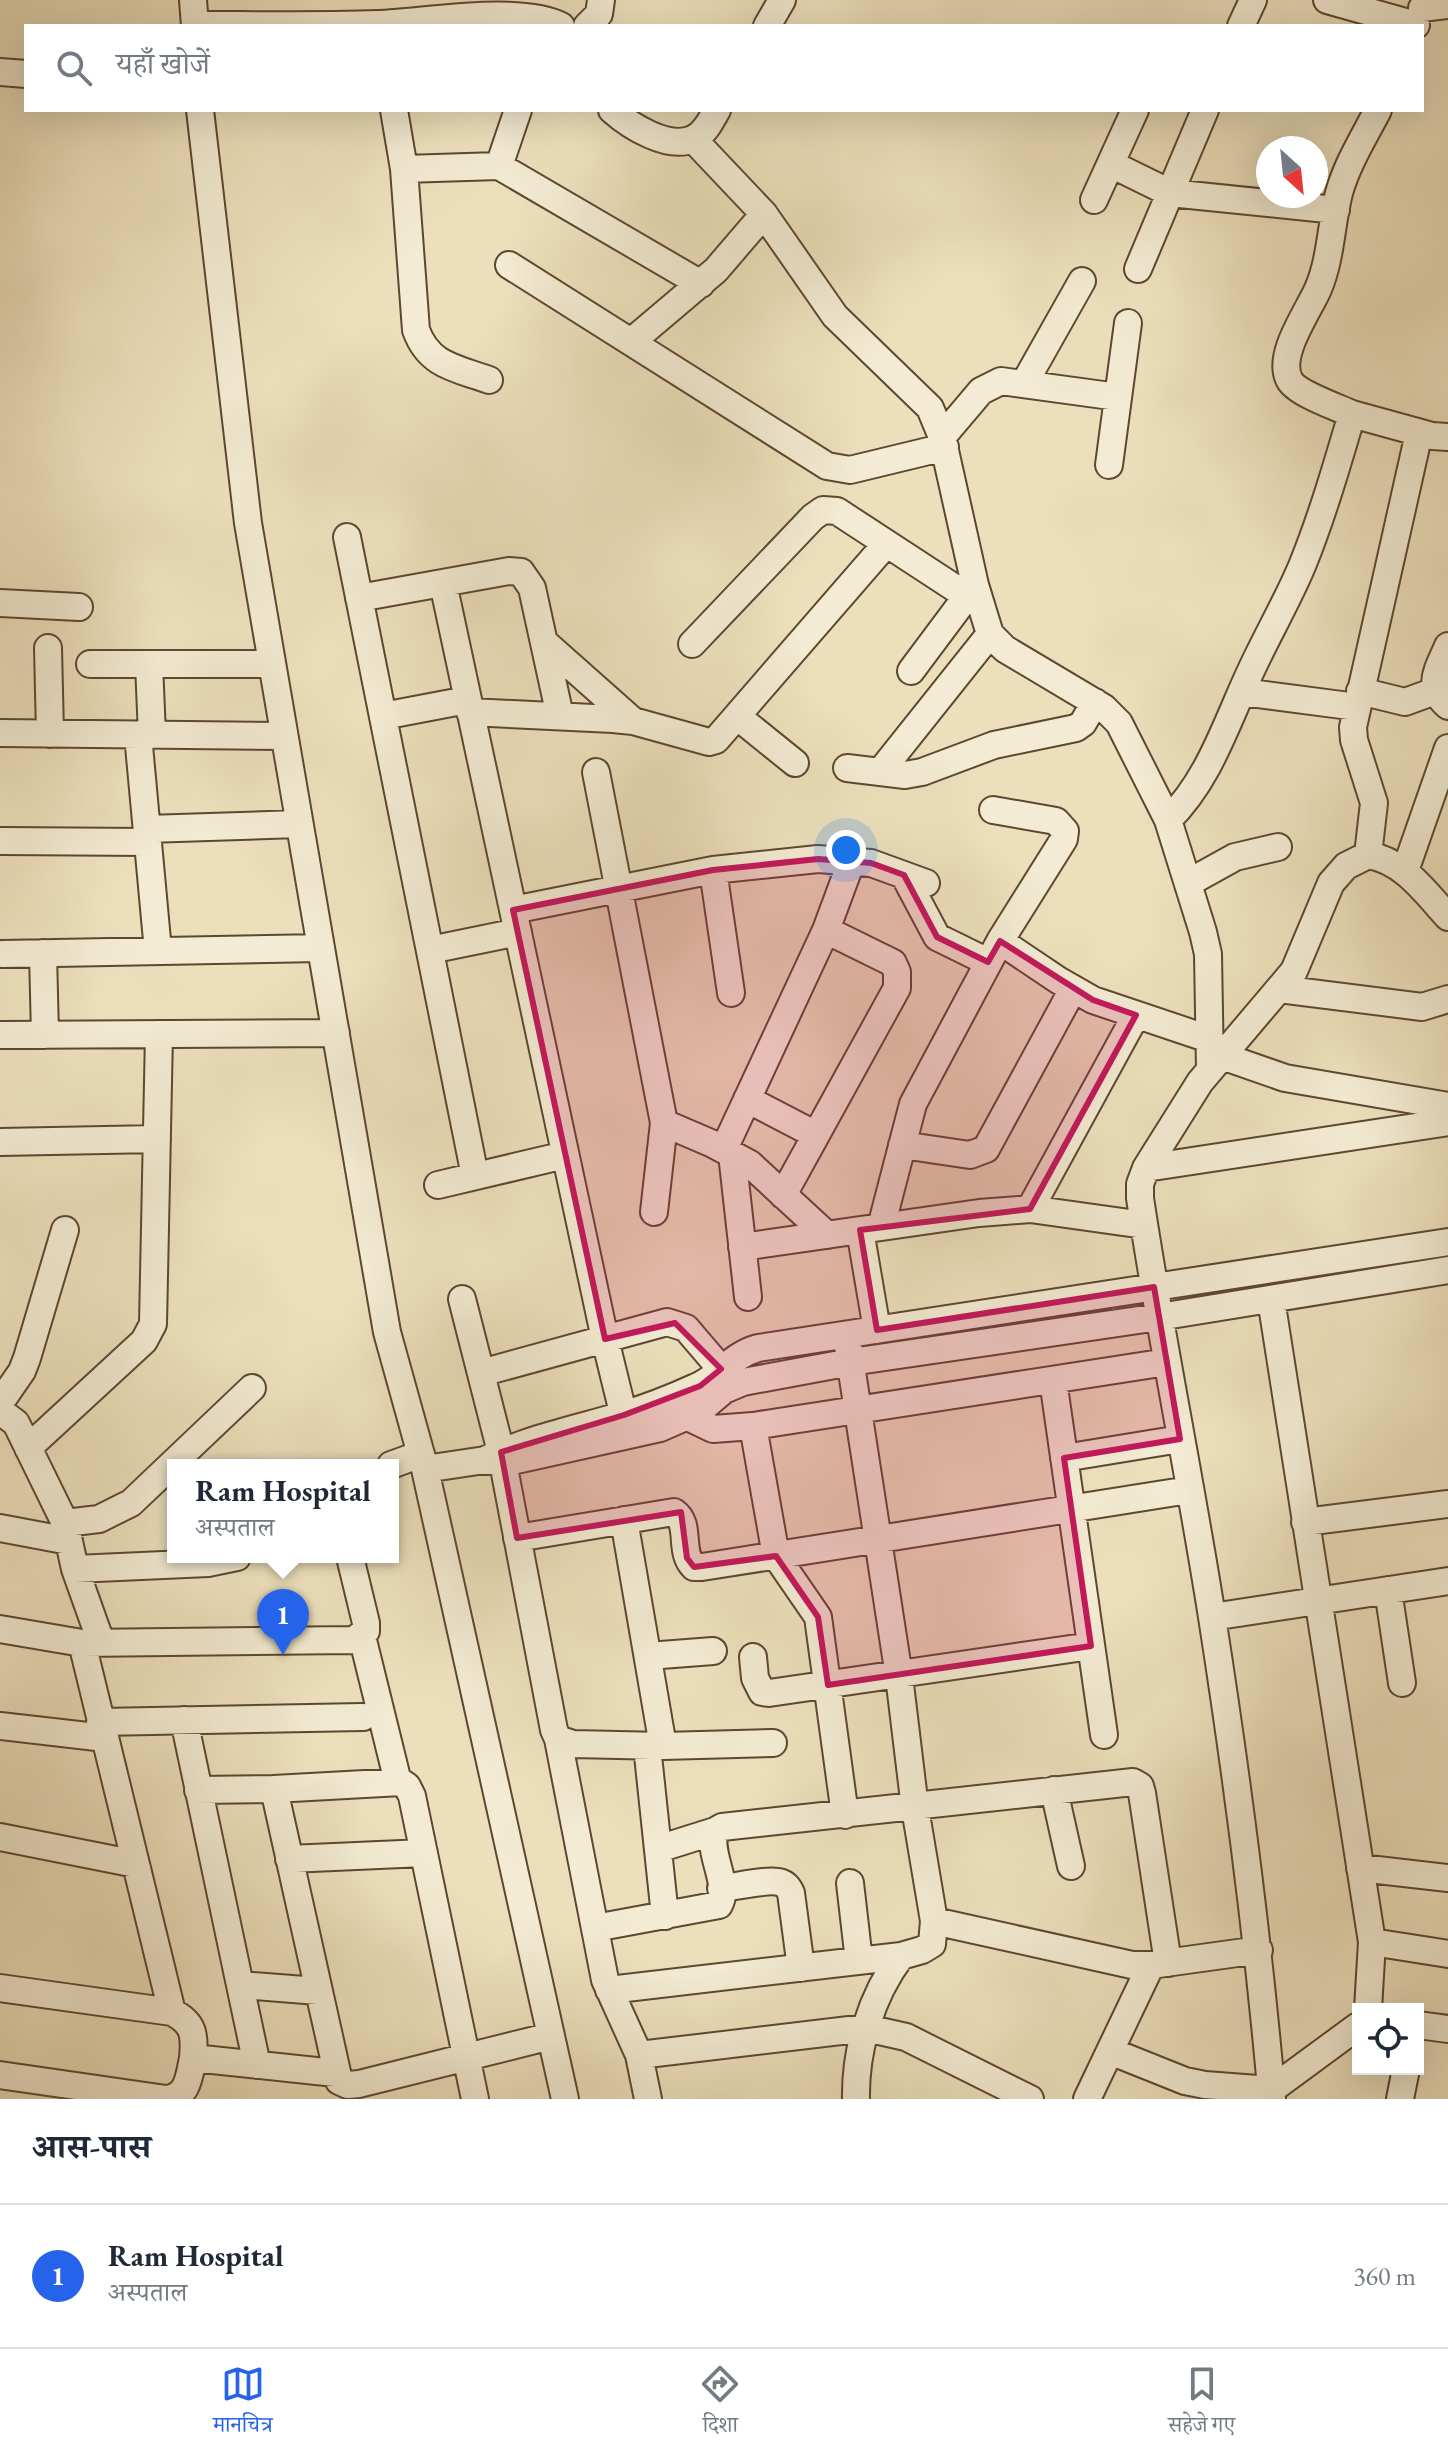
<!DOCTYPE html>
<html lang="hi">
<head>
<meta charset="utf-8">
<style>
  :root { --surface:#fff; --page:#f2f2f3; --text:#1f2937; --muted:#747a83; --line:#e0e1e3; --accent:#2563eb }
  body { margin:0; font-family:"EB Garamond","Noto Serif Devanagari",serif; background:var(--page); color:var(--text) }
  .controls { position:absolute; right:24px; bottom:24px; display:grid; overflow:hidden; border-radius:0px; box-shadow:0 8px 32px #0002 }
  .controls button { width:72px; height:72px; display:grid; place-items:center; padding:0; border:0; border-bottom:2px solid var(--line); background:var(--surface); color:var(--text); font:40px sans-serif }
  .compass { position:absolute; left:1256px; top:136px; width:72px; height:72px; border-radius:50%; background:var(--surface); box-shadow:0 8px 32px #0002; rotate:153deg }
  .you { position:absolute; left:846px; top:850px; width:28px; height:28px; margin:-20px; border:6px solid #fff; border-radius:50%; background:#1a73e8; box-shadow:0 0 0 12px #1a73e833 }
  .badge { display:grid; place-items:center; width:52px; height:52px; border-radius:50%; background:var(--accent); color:#fff; font-size:26px; font-weight:700 }
  .pin { position:absolute; translate:-50% -66px; filter:drop-shadow(0 2px 4px #0008) }
  .pin::after { content:''; position:absolute; top:42px; width:28px; height:24px; background:inherit; clip-path:polygon(0 0,100% 0,50% 100%) }
  .popup { position:absolute; left:167px; top:1459px; width:232px; height:104px; box-sizing:border-box; display:grid; place-content:center; border-radius:0px; background:var(--surface); filter:drop-shadow(0 2px 6px #0005); font-size:26px; white-space:nowrap; color:var(--muted) }
  .popup b { font-size:30px; color:var(--text) }
  .popup::after { content:''; position:absolute; left:50%; top:100%; margin-left:-16px; border:16px solid transparent; border-top-color:var(--surface) }
  .list { margin:0; padding:0; list-style:none }
  h2 { display:flex; justify-content:space-between; align-items:center; height:104px; margin:0; padding:0 32px; font-size:34px }
  h2 small { font-size:26px; font-weight:400; color:var(--muted) }
  .list li { display:grid; grid-template-columns:52px 1fr auto; gap:24px; align-items:center; box-sizing:border-box; height:144px; padding:0 32px; border-top:2px solid var(--line) }
  .list b { display:block; font-size:30px; white-space:nowrap }
  .list p { margin:0; font-size:26px; white-space:nowrap; color:var(--muted) }
  .list em { font-size:26px; font-style:normal; color:var(--muted) }
  .icon { flex:none; width:44px; height:44px; fill:none; stroke:currentColor; stroke-width:2; stroke-linecap:round; stroke-linejoin:round }
  .map { position:relative; flex:none; width:1448px; height:2099px; overflow:hidden }
  .search { position:absolute; background:var(--surface); box-shadow:0 8px 32px #0002; left:24px; right:24px; top:24px; height:88px; display:flex; align-items:center; gap:20px; box-sizing:border-box; padding:0 28px; border-radius:0px; color:var(--muted); font-size:30px }
  .sheet { height:248px; background:var(--surface) }
  nav { display:flex; justify-content:space-around; align-items:center; box-sizing:border-box; height:112px; border-top:2px solid var(--line); background:var(--surface); font-size:22px; color:var(--muted) }
  nav a { display:grid; justify-items:center; gap:4px }
  nav .on { color:var(--accent) }
  .map>svg:first-child { display:block }
  .lines { fill:none; stroke-linecap:round; stroke-linejoin:round }
  .minor-casing { stroke:#5d4731; stroke-width:30 }
  .minor { stroke:#f3ebd3; stroke-width:26 }
  .marked { fill:#c2185b; fill-opacity:0.2; stroke:#c2185b; stroke-width:6; stroke-linejoin:round }
</style>
</head>
<body>
<div class="map">
<svg width="1448" height="2099" viewBox="0 0 1448 2099">
  <rect width="100%" height="100%" fill="#ece0bc"/>
  <filter id="stains"><feTurbulence type="fractalNoise" baseFrequency=".0025" numOctaves="4"/><feColorMatrix values="0 0 0 0 .2 0 0 0 0 .09 0 0 0 0 .02 0 0 0 .5 -.17"/></filter>
  <radialGradient id="worn" r=".72"><stop offset=".6" stop-color="#630" stop-opacity="0"/><stop offset="1" stop-color="#630" stop-opacity=".3"/></radialGradient>
  <g class="lines">
    <g class="minor-casing">
      <path id="minor" d="M193 0 195 26
        M1327 0 1416 25
        M1422 8 1448 5
        M195 25C256 25 318 26 379 24 426 22 522 5 561 26
        M587 26 599 14 601 0
        M767 26 782 0
        M1241 26 1253 0
        M0 72 26 74
        M200 110 248 523 387 1332 425 1469 565 2099
        M394 110 404 169 416 330C429 366 456 368 489 380
        M612 110C630 126 668 150 693 139 705 134 711 120 717 110
        M693 139 764 214 835 316 930 408 942 437 975 585 990 634 1005 649 1104 708 1119 723 1168 820 1203 932 1208 954 1210 1070
        M1111 164 1170 193 1336 210
        M499 166 518 110
        M404 169 499 166 701 284
        M1094 200 1135 110
        M509 265 827 466 850 470 945 447
        M1138 269 1205 110
        M631 342 716 270 764 214
        M1025 382 1082 281
        M1352 414 1432 436 1448 437
        M942 437 981 391 1001 381 1118 397
        M1109 465 1128 323
        M347 537 475 1176
        M443 583 605 1339 627 1429
        M359 598 509 571 521 572 532 588 560 716
        M0 603 79 607
        M544 642 633 721
        M692 644 813 517 823 510 837 511 967 596 975 585
        M1448 646C1438 670 1425 686 1448 706
        M48 648 50 734
        M90 664H271
        M149 664 152 735
        M911 671 967 596
        M1360 691 1405 702 1435 691
        M1242 692 1357 707
        M470 712 613 719 633 721 709 742 716 740 886 544
        M383 716 467 700
        M738 717 795 763
        M0 733 283 736
        M138 735 158 951
        M847 768 905 775 922 772 994 745 1076 728 1083 723 1095 702
        M596 772 664 1123 713 1144 750 1164 827 1235
        M880 772 990 634
        M993 810 1056 821 1065 831 1064 839 1000 941 1058 980 1093 1000 1209 1039
        M1168 820C1208 781 1225 727 1248 677 1265 639 1286 604 1302 566 1322 517 1337 465 1352 414 1337 407 1295 393 1289 379 1277 354 1308 312 1318 289 1331 259 1331 224 1339 193 1347 164 1364 137 1378 110
        M147 829 298 824
        M0 841 148 842
        M1368 855 1374 803 1354 740 1353 727 1419 433
        M713 870 731 993
        M1405 871 1448 748
        M904 875 937 937 988 962
        M1188 883 1235 857 1278 847
        M513 910 713 870 818 859 871 863 926 883
        M430 950 518 932
        M43 953 45 1035
        M2 954 320 948
        M1279 989 1422 1007 1448 999
        M0 1035 336 1033
        M1222 1056 1285 1078 1448 1106
        M747 1099 816 1135
        M0 1142 157 1139
        M902 1145 970 1155 986 1149 1073 989
        M724 1149 826 930 852 860
        M732 1154 748 1297
        M1146 1168 1448 1122
        M438 1185 565 1155
        M783 1195 897 988V972L893 963 826 930
        M1030 1209 1136 1015
        M654 1212 664 1123
        M881 1227 913 1104 1000 941
        M860 1230 877 1330
        M1448 1242 758 1348C730 1356 720 1377 696 1387 672 1398 646 1408 620 1416 575 1429 527 1439 485 1460L503 1463 660 1428 699 1411 724 1390 743 1382 851 1362 1159 1317 1448 1270
        M742 1247 979 1213 1030 1209 1144 1225
        M462 1299 501 1452 554 1730 558 1739 573 1744 663 1746 773 1743
        M1271 1299 1372 1942 1368 2009
        M848 1346 899 1676 915 1808 934 1921 932 1944 922 1950 901 1956C871 1996 855 2050 856 2099
        M481 1373 667 1322 686 1328 721 1369 724 1387
        M1053 1380 1104 1735
        M0 1403 22 1371 27 1358 65 1230
        M0 1411 16 1423 65 1523 75 1569 208 1563 237 1557
        M688 1417 713 1429 753 1426 1167 1362
        M753 1426 776 1556 818 1617 845 1815
        M28 1448 144 1341 153 1324 159 1034
        M1064 1458 1180 1439
        M391 1465 421 1454
        M425 1469 485 1460
        M624 1520 663 1746
        M1305 1522 1448 1504
        M65 1523 99 1519 131 1503 252 1388
        M0 1528 69 1541
        M517 1538 674 1512C692 1524 678 1552 694 1567H702L1189 1490
        M75 1569 101 1642
        M1388 1590 1402 1683
        M1212 1617 1448 1581
        M0 1629 82 1643
        M362 1636 398 1782
        M648 1656 713 1651
        M753 1657 755 1678 762 1692 769 1693 1091 1646
        M184 1720 240 1985 318 1991
        M100 1722 363 1717
        M0 1726 105 1738
        M558 1739 605 1980 639 2055
        M647 1746 665 1916
        M274 1789 401 1782 407 1786 412 1796 475 2099
        M198 1790 274 1789 339 2081 348 2085 359 2084 551 2036
        M1054 1790 1071 1866
        M0 1837 136 1864
        M658 1849 715 1831
        M289 1859 424 1853
        M1360 1868 1448 1878
        M850 1883 859 1961
        M721 1888C735 1887 771 1878 782 1883 787 1885 789 1889 791 1893L801 1968
        M934 1921 1132 1965H1151L1259 1950
        M595 1928 719 1905C731 1884 707 1854 715 1831L722 1827 1133 1782 1140 1786 1142 1793 1168 1963
        M1372 1942 1448 1954
        M240 1985 257 2065
        M0 1988 172 2012 82 1643 354 1640 366 1631V1623L350 1557
        M609 1990 901 1956
        M172 2012C194 2023 195 2035 193 2058L335 2073
        M1418 2025 1448 2029
        M1110 2051 1185 2081 1205 2085 1271 2090 1358 2026
        M0 2075 166 2099
        M166 2099C188 2097 189 2077 193 2058
        M648 2099 639 2055 866 2028 906 2037 1030 2099
        M1087 2099 1151 1965
        M1272 2099C1258 1938 1237 1777 1212 1617 1190 1477 1161 1338 1140 1198V1184L1146 1168 1200 1082 1294 971 1331 883 1346 866 1368 855C1404 861 1425 892 1448 917
        M1400 2099 1406 2069"/>
    </g>
    <use href="#minor" class="minor"/>
  </g>
  <path class="marked" d="M818 859 871 863 904 875 937 937 988 962 1000 941 1093 1000 1136 1015 1030 1209 860 1230 877 1330 1154 1287 1180 1439 1064 1458 1091 1646 828 1685 818 1617 776 1556 694 1567 687 1558 681 1512 517 1538 501 1452 624 1415 700 1386 721 1369 675 1323 605 1339 513 910 713 870Z"/>
  <rect width="100%" height="100%" filter="url(#stains)"/>
  <rect width="100%" height="100%" fill="url(#worn)"/>
</svg>
<div class="controls">
<button><svg class="icon" aria-label="locate" viewBox="0 0 24 24"><circle cx="12" cy="12" r="6"/><path d="M12 2v4M12 18v4M2 12h4M18 12h4"/></svg></button>
</div>
<svg class="compass" viewBox="-18 -18 36 36"><path d="M0-13l5 13h-10z" fill="#e53935"/><path d="M0 13l5-13h-10z" fill="#747a83"/></svg>
<div class="you"></div>
<div class="pin badge" style="left:283px;top:1655px">1</div>
<div class="popup"><b>Ram Hospital</b>अस्पताल</div>
<div class="search"><svg class="icon" aria-label="search" viewBox="0 0 24 24"><circle cx="10" cy="10" r="6"/><path d="M15 15l6 6"/></svg>यहाँ खोजें</div>
</div>
<section class="sheet">
<h2>आस-पास<small></small></h2>
<ul class="list">
<li><span class="badge">1</span><div><b>Ram Hospital</b><p>अस्पताल</p></div><em>360 m</em></li>
</ul>
</section>
<nav>
<a class="on"><svg class="icon" aria-label="map" viewBox="0 0 24 24"><path d="M3 6l6-2 6 2 6-2v14l-6 2-6-2-6 2zM9 4v14M15 6v14"/></svg>मानचित्र</a>
<a><svg class="icon" aria-label="directions" viewBox="0 0 24 24"><path d="M12 3l9 9-9 9-9-9zM9 14v-3h6M13 9l2 2-2 2"/></svg>दिशा</a>
<a><svg class="icon" aria-label="saved" viewBox="0 0 24 24"><path d="M7 4h10v16l-5-4-5 4z"/></svg>सहेजे गए</a>
</nav>
</body>
</html>
